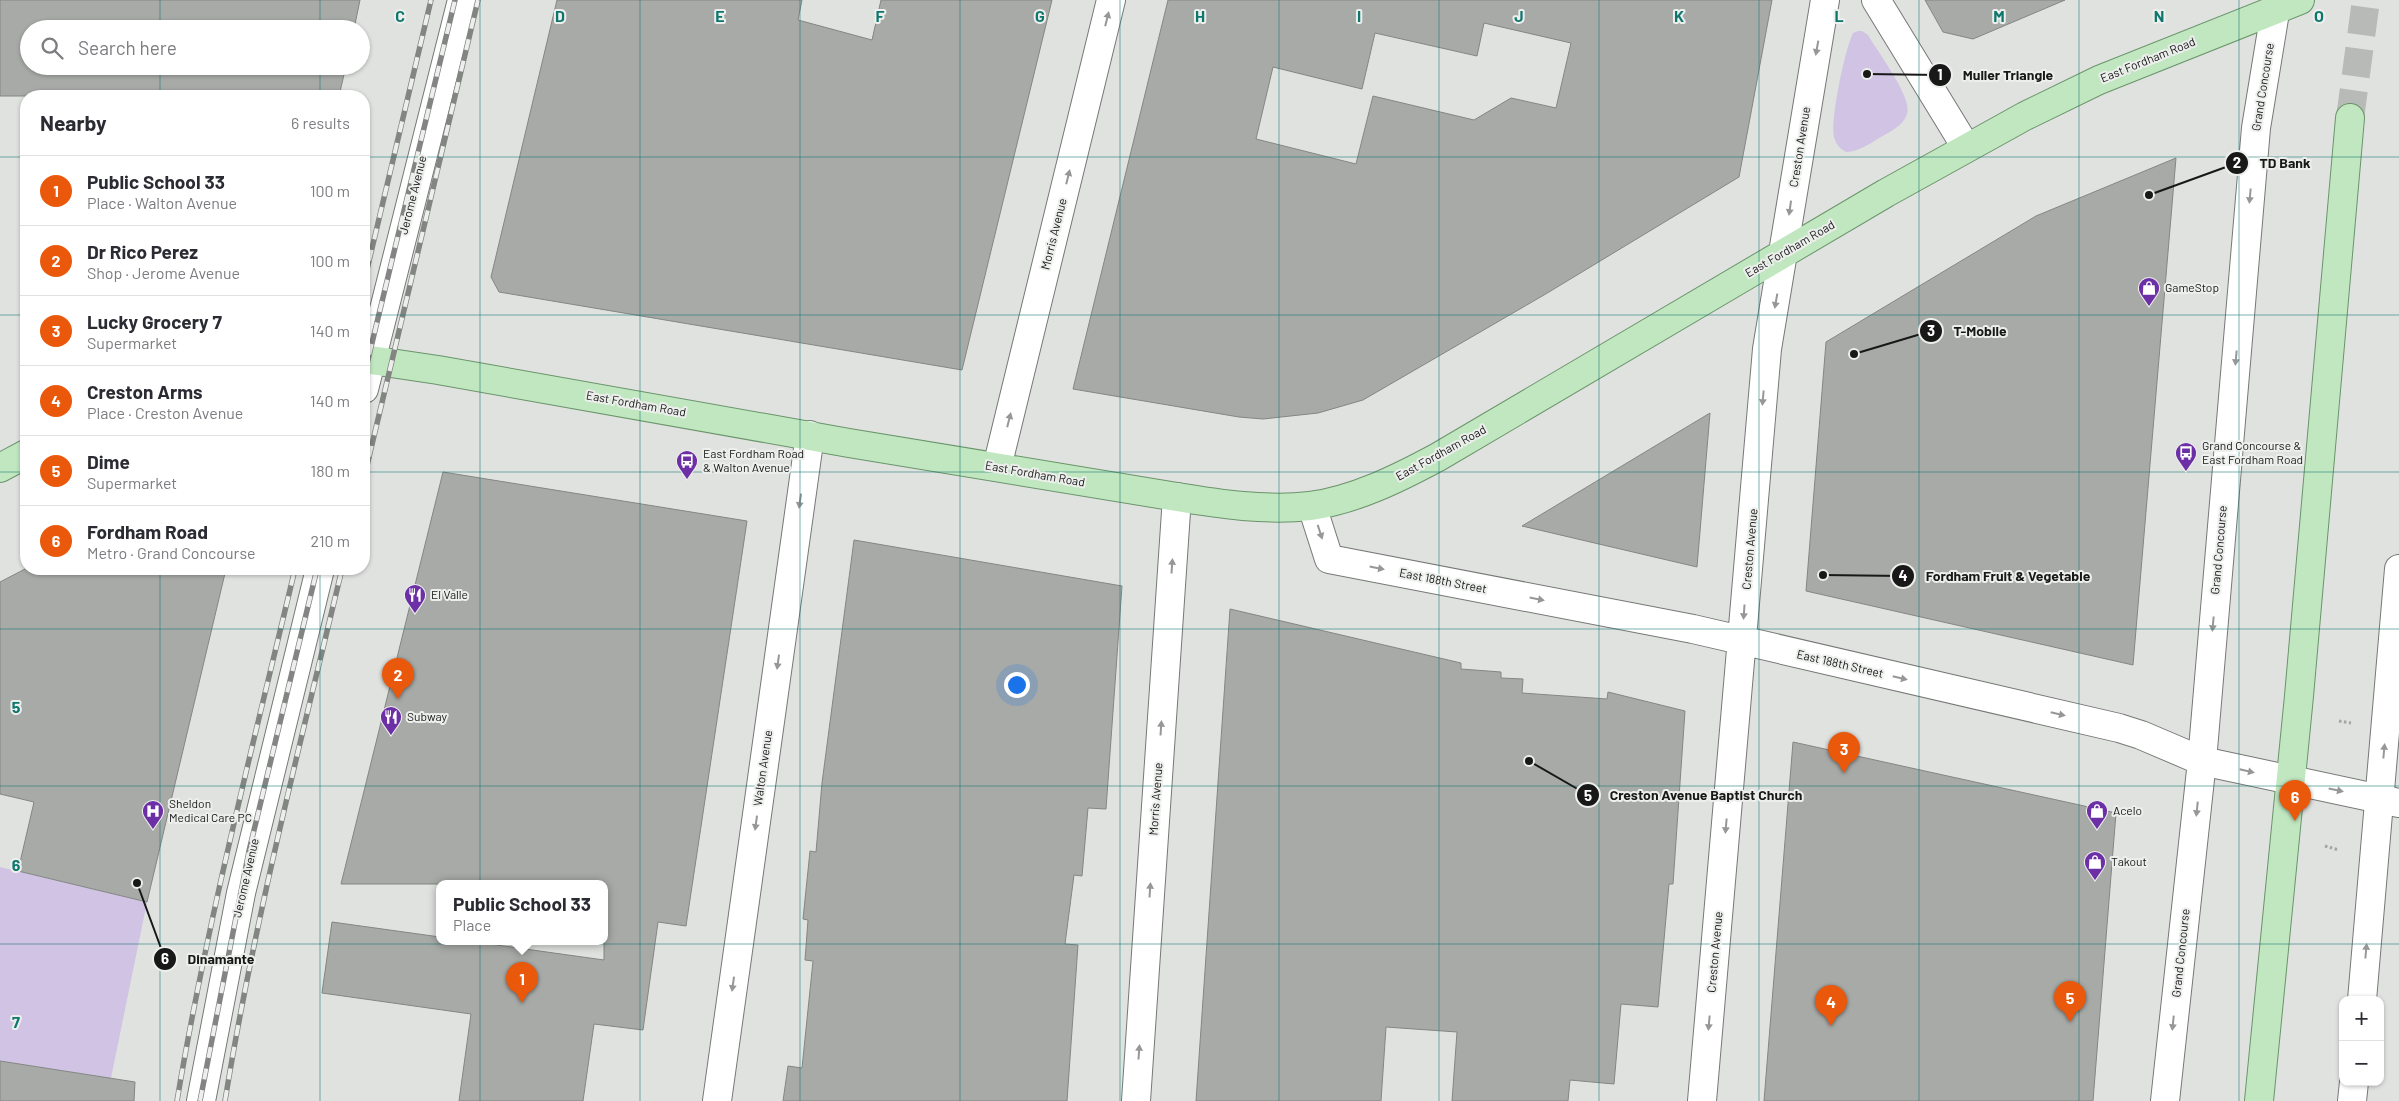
<!DOCTYPE html>
<html lang="en">
<head>
<meta charset="utf-8">
<style>
  :root { --surface:#fff; --page:#f2f2f3; --text:#2b2b33; --muted:#7c7c81; --line:#e1e1e2; --accent:#ea580c }
  body { margin:0; font-family:Barlow,sans-serif; background:var(--page); color:var(--text) }
  .controls { position:absolute; right:15px; bottom:15px; display:grid; overflow:hidden; border-radius:10px; box-shadow:0 1px 4px #0004 }
  .controls button { width:45px; height:45px; display:grid; place-items:center; padding:0; border:0; border-bottom:1px solid var(--line); background:var(--surface); color:var(--text); font:25px sans-serif }
  .you { position:absolute; left:1016px; top:684px; width:18px; height:18px; margin:-12px; border:4px solid #fff; border-radius:50%; background:#1a73e8; box-shadow:0 0 0 8px #1a73e833 }
  .badge { display:grid; place-items:center; width:32px; height:32px; border-radius:50%; background:var(--accent); color:#fff; font-size:16px; font-weight:700 }
  .pin { position:absolute; translate:-50% -41px; filter:drop-shadow(0 1px 2px #0008) }
  .pin::after { content:''; position:absolute; top:26px; width:18px; height:15px; background:inherit; clip-path:polygon(0 0,100% 0,50% 100%) }
  .popup { position:absolute; left:436px; top:880px; width:172px; height:65px; box-sizing:border-box; display:grid; place-content:center; border-radius:10px; background:var(--surface); filter:drop-shadow(0 1px 4px #0005); font-size:16px; white-space:nowrap; color:var(--muted) }
  .popup b { font-size:19px; color:var(--text) }
  .popup::after { content:''; position:absolute; left:50%; top:100%; margin-left:-10px; border:10px solid transparent; border-top-color:var(--surface) }
  .list { margin:0; padding:0; list-style:none }
  h2 { display:flex; justify-content:space-between; align-items:center; height:65px; margin:0; padding:0 20px; font-size:21px }
  h2 small { font-size:16px; font-weight:400; color:var(--muted) }
  .list li { display:grid; grid-template-columns:32px 1fr auto; gap:15px; align-items:center; box-sizing:border-box; height:70px; padding:0 20px; border-top:1px solid var(--line) }
  .list b { display:block; font-size:19px; white-space:nowrap }
  .list p { margin:0; font-size:16px; white-space:nowrap; color:var(--muted) }
  .list em { font-size:16px; font-style:normal; color:var(--muted) }
  .icon { flex:none; width:28px; height:28px; fill:none; stroke:currentColor; stroke-width:2; stroke-linecap:round; stroke-linejoin:round }
  .map { position:relative; flex:none; width:2399px; height:1101px; overflow:hidden }
  .search { position:absolute; background:var(--surface); box-shadow:0 1px 4px #0004; left:20px; top:20px; width:350px; height:55px; display:flex; align-items:center; gap:12px; box-sizing:border-box; padding:0 18px; border-radius:28px; color:var(--muted); font-size:19px }
  .panel { position:absolute; background:var(--surface); box-shadow:0 1px 4px #0004; left:20px; top:90px; width:350px; height:485px; border-radius:20px }
  .map>svg:first-child { display:block }
  .green { fill:#d0c3e4 }
  .building { fill:#a8aaa8; stroke:#848684; fill-rule:evenodd }
  .lines { fill:none; stroke-linecap:round; stroke-linejoin:round }
  .primary-tunnel { stroke:#b8bab8; stroke-width:28; stroke-dasharray:28 14; stroke-linecap:butt }
  .street-casing { stroke:#767876; stroke-width:30 }
  .secondary-casing { stroke:#767876; stroke-width:30 }
  .primary-casing { stroke:#6a946a; stroke-width:30 }
  .path { stroke:#a3a4a3; stroke-width:3; stroke-dasharray:2.5 2.5; stroke-linecap:butt }
  .street { stroke:#fff; stroke-width:28 }
  .secondary { stroke:#fff; stroke-width:28 }
  .primary { stroke:#c1e7c1; stroke-width:28 }
  .rail-casing { stroke:#838583; stroke-width:5.5 }
  .rail { stroke:#edefed; stroke-width:4; stroke-dasharray:11; stroke-linecap:butt }
  .oneway { fill:#979797 }
  .grid { fill:none; stroke:#0f766e; stroke-width:1; stroke-opacity:0.55 }
  .labels { text-anchor:middle; stroke-width:4; stroke-linejoin:round; paint-order:stroke }
  .street-label { font-size:12px; fill:#171817; stroke:#edefed }
  .poi-label { font-size:12px; fill:#171817; stroke:#edefed; text-anchor:start }
  .grid-label { font-size:16px; text-anchor:middle; font-weight:bold; fill:#0f766e; stroke:#edefed; stroke-width:4; stroke-linejoin:round; paint-order:stroke }
  .leader { fill:none; stroke:#171817; stroke-width:2 }
  .callout-dot { fill:#171817; stroke:#edefed; stroke-width:2 }
  .mark-label { font-size:15px; text-anchor:middle; font-weight:bold; fill:#fff }
  .callout-label { font-size:14px; text-anchor:middle; font-weight:bold; fill:#171817; stroke:#edefed; stroke-width:4; stroke-linejoin:round; paint-order:stroke }
</style>
</head>
<body>
<div class="map">
<svg width="2399" height="1101" viewBox="0 0 2399 1101">
  <rect width="100%" height="100%" fill="#e0e2e0"/>
  <path class="green" d="M1858 31H1862L1868 35C1877 51 1913 98 1907 114 1903 126 1891 131 1881 137 1870 143 1859 152 1846 152 1839 148 1836 144 1834 137 1830 120 1845 49 1853 33Z
    M0 867 147 902 111 1078 0 1061Z"/>
  <path class="building" d="M0 0H360L354 29H29V66H346L339 96H0Z
    M557 0H802L798 20 872 40 881 0H1052L962 370 499 292 491 277Z
    M1168 0H1772L1739 177 1544 295 1363 400 1318 413 1263 419 1239 417 1073 389ZM1484 23 1571 43 1556 108 1511 98 1474 120 1373 96 1356 164 1256 139 1273 67 1362 89 1375 33 1477 56Z
    M1925 0H2065L1973 39 1943 32Z
    M2176 158 2133 665 1806 591 1826 342 2036 216Z
    M1710 413 1697 567 1522 526Z
    M443 472 747 521 686 926 658 922 643 1030 594 1024 583 1101H459L471 1014 322 993 332 922 440 937V942H475L604 960V884H341Z
    M854 540 1122 586 1106 809 1088 808 1082 876 1074 875 1065 944 1078 945 1067 1101H783L788 1066 802 1068 813 961 805 960 808 920 803 919 810 851 816 852 822 783Z
    M25 569H226L147 902 18 871 34 802 0 794V582Z
    M1230 609 1461 663V669L1501 672V678L1523 679 1522 693 1607 699 1608 692 1685 711 1673 884H1669L1658 1007 1621 1004 1614 1084 1570 1080 1568 1101H1452L1457 1032 1386 1027 1381 1101H1196Z
    M1793 742 2116 813 2093 1101H1764Z
    M0 1061 135 1082 134 1101H0Z"/>
  <g class="lines">
    <path class="primary-tunnel" d="M2350 118 2366 0"/>
    <g class="street-casing">
      <path id="street" d="M1876 0 1966 147
        M997 467 1111 0
        M1312 506 1329 559 1693 629 2119 728 2141 735 2202 761 2399 803
        M717 1101 810 435
        M1136 1101 1177 497
        M1702 1101 1767 349 1825 0"/>
    </g>
    <g class="secondary-casing">
      <path id="secondary" d="M364 389 462 0
        M2362 1000 2399 569
        M201 1101 241 893 320 569
        M2165 1101 2202 761 2256 128 2277 0
        M2352 1101 2354 1082"/>
    </g>
    <g class="primary-casing">
      <path id="primary" d="M364 359 438 370 849 443 1177 497C1220 504 1266 511 1310 506 1355 500 1399 478 1438 457L1886 193 2025 116 2099 80 2300 0
        M0 468 26 454
        M2259 1101 2299 696 2350 118"/>
    </g>
    <path class="path" d="M2339 721 2351 723
      M2325 846 2339 850"/>
    <use href="#street" class="street"/>
    <use href="#secondary" class="secondary"/>
    <use href="#primary" class="primary"/>
    <g class="rail-casing">
      <path id="rail" d="M364 282 431 0
        M364 376 455 0
        M364 478 478 0
        M177 1101C207 922 253 745 295 569
        M200 1101 249 851 317 569
        M225 1101C254 922 300 745 342 569"/>
    </g>
    <use href="#rail" class="rail"/>
  </g>
  <defs><path id="oneway-solid" d="M-6-.8H1V-3.2L6.5 0L1 3.2V.8H-6Z" transform="scale(1.25)"/></defs>
  <g class="oneway">
    <use href="#oneway-solid" transform="translate(1107 19) rotate(-76)"/>
    <use href="#oneway-solid" transform="translate(1817 48) rotate(100)"/>
    <use href="#oneway-solid" transform="translate(1068 177) rotate(-76)"/>
    <use href="#oneway-solid" transform="translate(2250 196) rotate(95)"/>
    <use href="#oneway-solid" transform="translate(1790 208) rotate(98)"/>
    <use href="#oneway-solid" transform="translate(1776 301) rotate(100)"/>
    <use href="#oneway-solid" transform="translate(2236 358) rotate(95)"/>
    <use href="#oneway-solid" transform="translate(1763 398) rotate(95)"/>
    <use href="#oneway-solid" transform="translate(1009 420) rotate(-76)"/>
    <use href="#oneway-solid" transform="translate(800 501) rotate(98)"/>
    <use href="#oneway-solid" transform="translate(1320 532) rotate(72)"/>
    <use href="#oneway-solid" transform="translate(1172 566) rotate(-86)"/>
    <use href="#oneway-solid" transform="translate(1377 568) rotate(11)"/>
    <use href="#oneway-solid" transform="translate(1537 599) rotate(11)"/>
    <use href="#oneway-solid" transform="translate(1744 612) rotate(94)"/>
    <use href="#oneway-solid" transform="translate(2213 624) rotate(95)"/>
    <use href="#oneway-solid" transform="translate(778 662) rotate(98)"/>
    <use href="#oneway-solid" transform="translate(1900 678) rotate(13)"/>
    <use href="#oneway-solid" transform="translate(2058 714) rotate(13)"/>
    <use href="#oneway-solid" transform="translate(1161 728) rotate(-86)"/>
    <use href="#oneway-solid" transform="translate(2384 751) rotate(-85)"/>
    <use href="#oneway-solid" transform="translate(2247 771) rotate(13)"/>
    <use href="#oneway-solid" transform="translate(2336 790) rotate(12)"/>
    <use href="#oneway-solid" transform="translate(2197 809) rotate(96)"/>
    <use href="#oneway-solid" transform="translate(756 823) rotate(98)"/>
    <use href="#oneway-solid" transform="translate(1726 826) rotate(95)"/>
    <use href="#oneway-solid" transform="translate(1150 890) rotate(-86)"/>
    <use href="#oneway-solid" transform="translate(2366 951) rotate(-85)"/>
    <use href="#oneway-solid" transform="translate(733 984) rotate(98)"/>
    <use href="#oneway-solid" transform="translate(1709 1023) rotate(95)"/>
    <use href="#oneway-solid" transform="translate(2173 1023) rotate(96)"/>
    <use href="#oneway-solid" transform="translate(1139 1052) rotate(-86)"/>
  </g>
  <path class="grid" d="M160 0V29M320 0V29M480 0V1101M640 0V1101M800 0V1101M960 0V1101M1120 0V1101M1279 0V1101M1439 0V1101M1599 0V1101M1759 0V1101M1919 0V1101M2079 0V1101M2239 0V1101M160 66V96M320 66V96M0 157H26M364 157H2399M0 315H26M364 315H2399M0 472H26M364 472H2399M160 569V1101M320 569V1101M0 629H2399M0 786H2399M0 944H2399"/>
  <defs>
    <g id="shop-pin" transform="scale(1.125)"><path d="M0 17L-7.5 6A9.5 9.5 0 1 1 7.5 6Z" fill="#6c2fa5" stroke="#edefed"/><path d="M-5-2.5h2.3a2.7 3.5 0 0 1 5.4 0H5L5.5 6h-11ZM-1.5-2.5h3a1.5 2.3 0 0 0-3 0Z" fill="#fff"/></g>
    <g id="bus-pin" transform="scale(1.125)"><path d="M0 17L-7.5 6A9.5 9.5 0 1 1 7.5 6Z" fill="#6c2fa5" stroke="#edefed"/><path d="M-5-6H5V4H4V6H2V4H-2V6H-4V4H-5ZM-3.5-4V0h7V-4ZM-3.5 1.2v1.5H-2V1.2ZM2 1.2v1.5H3.5V1.2Z" fill="#fff"/></g>
    <g id="restaurant-pin" transform="scale(1.125)"><path d="M0 17L-7.5 6A9.5 9.5 0 1 1 7.5 6Z" fill="#6c2fa5" stroke="#edefed"/><path d="M-5-6h1v4h1v-4h1v4h1v-4h1v5L-1.5 .5V6h-2V.5L-5-1ZM5-6V6H3V1.5H1.5Q1.5-4 5-6Z" fill="#fff"/></g>
    <g id="hospital-pin" transform="scale(1.125)"><path d="M0 17L-7.5 6A9.5 9.5 0 1 1 7.5 6Z" fill="#6c2fa5" stroke="#edefed"/><path d="M-5-5h3v3.5h4V-5h3V5h-3V1.5h-4V5h-3Z" fill="#fff"/></g>
  </defs>
  <g fill-rule="evenodd">
    <use href="#shop-pin" x="2149" y="288"/>
    <use href="#bus-pin" x="2186" y="453"/>
    <use href="#bus-pin" x="687" y="461"/>
    <use href="#restaurant-pin" x="415" y="595"/>
    <use href="#restaurant-pin" x="391" y="717"/>
    <use href="#hospital-pin" x="153" y="811"/>
    <use href="#shop-pin" x="2097" y="811"/>
    <use href="#shop-pin" x="2095" y="862"/>
  </g>
  <g class="labels">
    <g class="street-label">
      <text transform="translate(2148 60) rotate(-22)" y="4">East Fordham Road</text>
      <text transform="translate(2263 87) rotate(-81)" y="4">Grand Concourse</text>
      <text transform="translate(1800 147) rotate(-81)" y="4">Creston Avenue</text>
      <text transform="translate(413 195) rotate(-76)" y="4">Jerome Avenue</text>
      <text transform="translate(1054 234) rotate(-76)" y="4">Morris Avenue</text>
      <text transform="translate(1790 249) rotate(-30)" y="4">East Fordham Road</text>
      <text transform="translate(636 404) rotate(10)" y="4">East Fordham Road</text>
      <text transform="translate(1441 453) rotate(-29)" y="4">East Fordham Road</text>
      <text transform="translate(1035 474) rotate(10)" y="4">East Fordham Road</text>
      <text transform="translate(1750 549) rotate(-85)" y="4">Creston Avenue</text>
      <text transform="translate(2219 550) rotate(-85)" y="4">Grand Concourse</text>
      <text transform="translate(1443 581) rotate(11)" y="4">East 188th Street</text>
      <text transform="translate(1840 664) rotate(13)" y="4">East 188th Street</text>
      <text transform="translate(763 768) rotate(-82)" y="4">Walton Avenue</text>
      <text transform="translate(1156 799) rotate(-86)" y="4">Morris Avenue</text>
      <text transform="translate(246 878) rotate(-77)" y="4">Jerome Avenue</text>
      <text transform="translate(1715 952) rotate(-85)" y="4">Creston Avenue</text>
      <text transform="translate(2181 953) rotate(-84)" y="4">Grand Concourse</text>
    </g>
    <g class="poi-label">
      <text x="2165" y="292">GameStop</text>
      <text x="2202" y="450">Grand Concourse &amp;<tspan x="2202" dy="14">East Fordham Road</tspan></text>
      <text x="703" y="458">East Fordham Road<tspan x="703" dy="14">&amp; Walton Avenue</tspan></text>
      <text x="431" y="599">El Valle</text>
      <text x="407" y="721">Subway</text>
      <text x="169" y="808">Sheldon<tspan x="169" dy="14">Medical Care PC</tspan></text>
      <text x="2113" y="815">Acelo</text>
      <text x="2111" y="866">Takout</text>
    </g>
  </g>
  <g class="grid-label">
    <text x="400" y="22">C</text>
    <text x="560" y="22">D</text>
    <text x="720" y="22">E</text>
    <text x="880" y="22">F</text>
    <text x="1040" y="22">G</text>
    <text x="1200" y="22">H</text>
    <text x="1359" y="22">I</text>
    <text x="1519" y="22">J</text>
    <text x="1679" y="22">K</text>
    <text x="1839" y="22">L</text>
    <text x="1999" y="22">M</text>
    <text x="2159" y="22">N</text>
    <text x="2319" y="22">O</text>
    <text x="16" y="713">5</text>
    <text x="16" y="871">6</text>
    <text x="16" y="1028">7</text>
  </g>
  <path class="leader" d="M1867 74L1940 75M2149 195L2237 163M1854 354L1931 331M1823 575L1903 576M1529 761L1588 795M137 883L165 959"/>
  <g class="callout-dot">
    <circle cx="1867" cy="74" r="5"/>
    <circle cx="2149" cy="195" r="5"/>
    <circle cx="1854" cy="354" r="5"/>
    <circle cx="1823" cy="575" r="5"/>
    <circle cx="1529" cy="761" r="5"/>
    <circle cx="137" cy="883" r="5"/>
    <circle cx="1940" cy="75" r="12"/>
    <circle cx="2237" cy="163" r="12"/>
    <circle cx="1931" cy="331" r="12"/>
    <circle cx="1903" cy="576" r="12"/>
    <circle cx="1588" cy="795" r="12"/>
    <circle cx="165" cy="959" r="12"/>
  </g>
  <g class="mark-label">
    <text x="1940" y="80">1</text>
    <text x="2237" y="168">2</text>
    <text x="1931" y="336">3</text>
    <text x="1903" y="581">4</text>
    <text x="1588" y="801">5</text>
    <text x="165" y="964">6</text>
  </g>
  <g class="callout-label">
    <text x="2008" y="80">Muller Triangle</text>
    <text x="2285" y="168">TD Bank</text>
    <text x="1980" y="336">T-Mobile</text>
    <text x="2008" y="581">Fordham Fruit &amp; Vegetable</text>
    <text x="1706" y="800">Creston Avenue Baptist Church</text>
    <text x="221" y="964">Dinamante</text>
  </g>
</svg>
<div class="controls">
<button>+</button>
<button>−</button>
</div>
<div class="you"></div>
<div class="pin badge" style="left:522px;top:1003px">1</div>
<div class="popup"><b>Public School 33</b>Place</div>
<div class="pin badge" style="left:398px;top:699px">2</div>
<div class="pin badge" style="left:1844px;top:773px">3</div>
<div class="pin badge" style="left:1831px;top:1026px">4</div>
<div class="pin badge" style="left:2070px;top:1022px">5</div>
<div class="pin badge" style="left:2295px;top:821px">6</div>
<div class="search"><svg class="icon" aria-label="search" viewBox="0 0 24 24"><circle cx="10" cy="10" r="6"/><path d="M15 15l6 6"/></svg>Search here</div>
<section class="panel">
<h2>Nearby<small>6 results</small></h2>
<ul class="list">
<li><span class="badge">1</span><div><b>Public School 33</b><p>Place · Walton Avenue</p></div><em>100 m</em></li>
<li><span class="badge">2</span><div><b>Dr Rico Perez</b><p>Shop · Jerome Avenue</p></div><em>100 m</em></li>
<li><span class="badge">3</span><div><b>Lucky Grocery 7</b><p>Supermarket</p></div><em>140 m</em></li>
<li><span class="badge">4</span><div><b>Creston Arms</b><p>Place · Creston Avenue</p></div><em>140 m</em></li>
<li><span class="badge">5</span><div><b>Dime</b><p>Supermarket</p></div><em>180 m</em></li>
<li><span class="badge">6</span><div><b>Fordham Road</b><p>Metro · Grand Concourse</p></div><em>210 m</em></li>
</ul>
</section>
</div>
</body>
</html>
